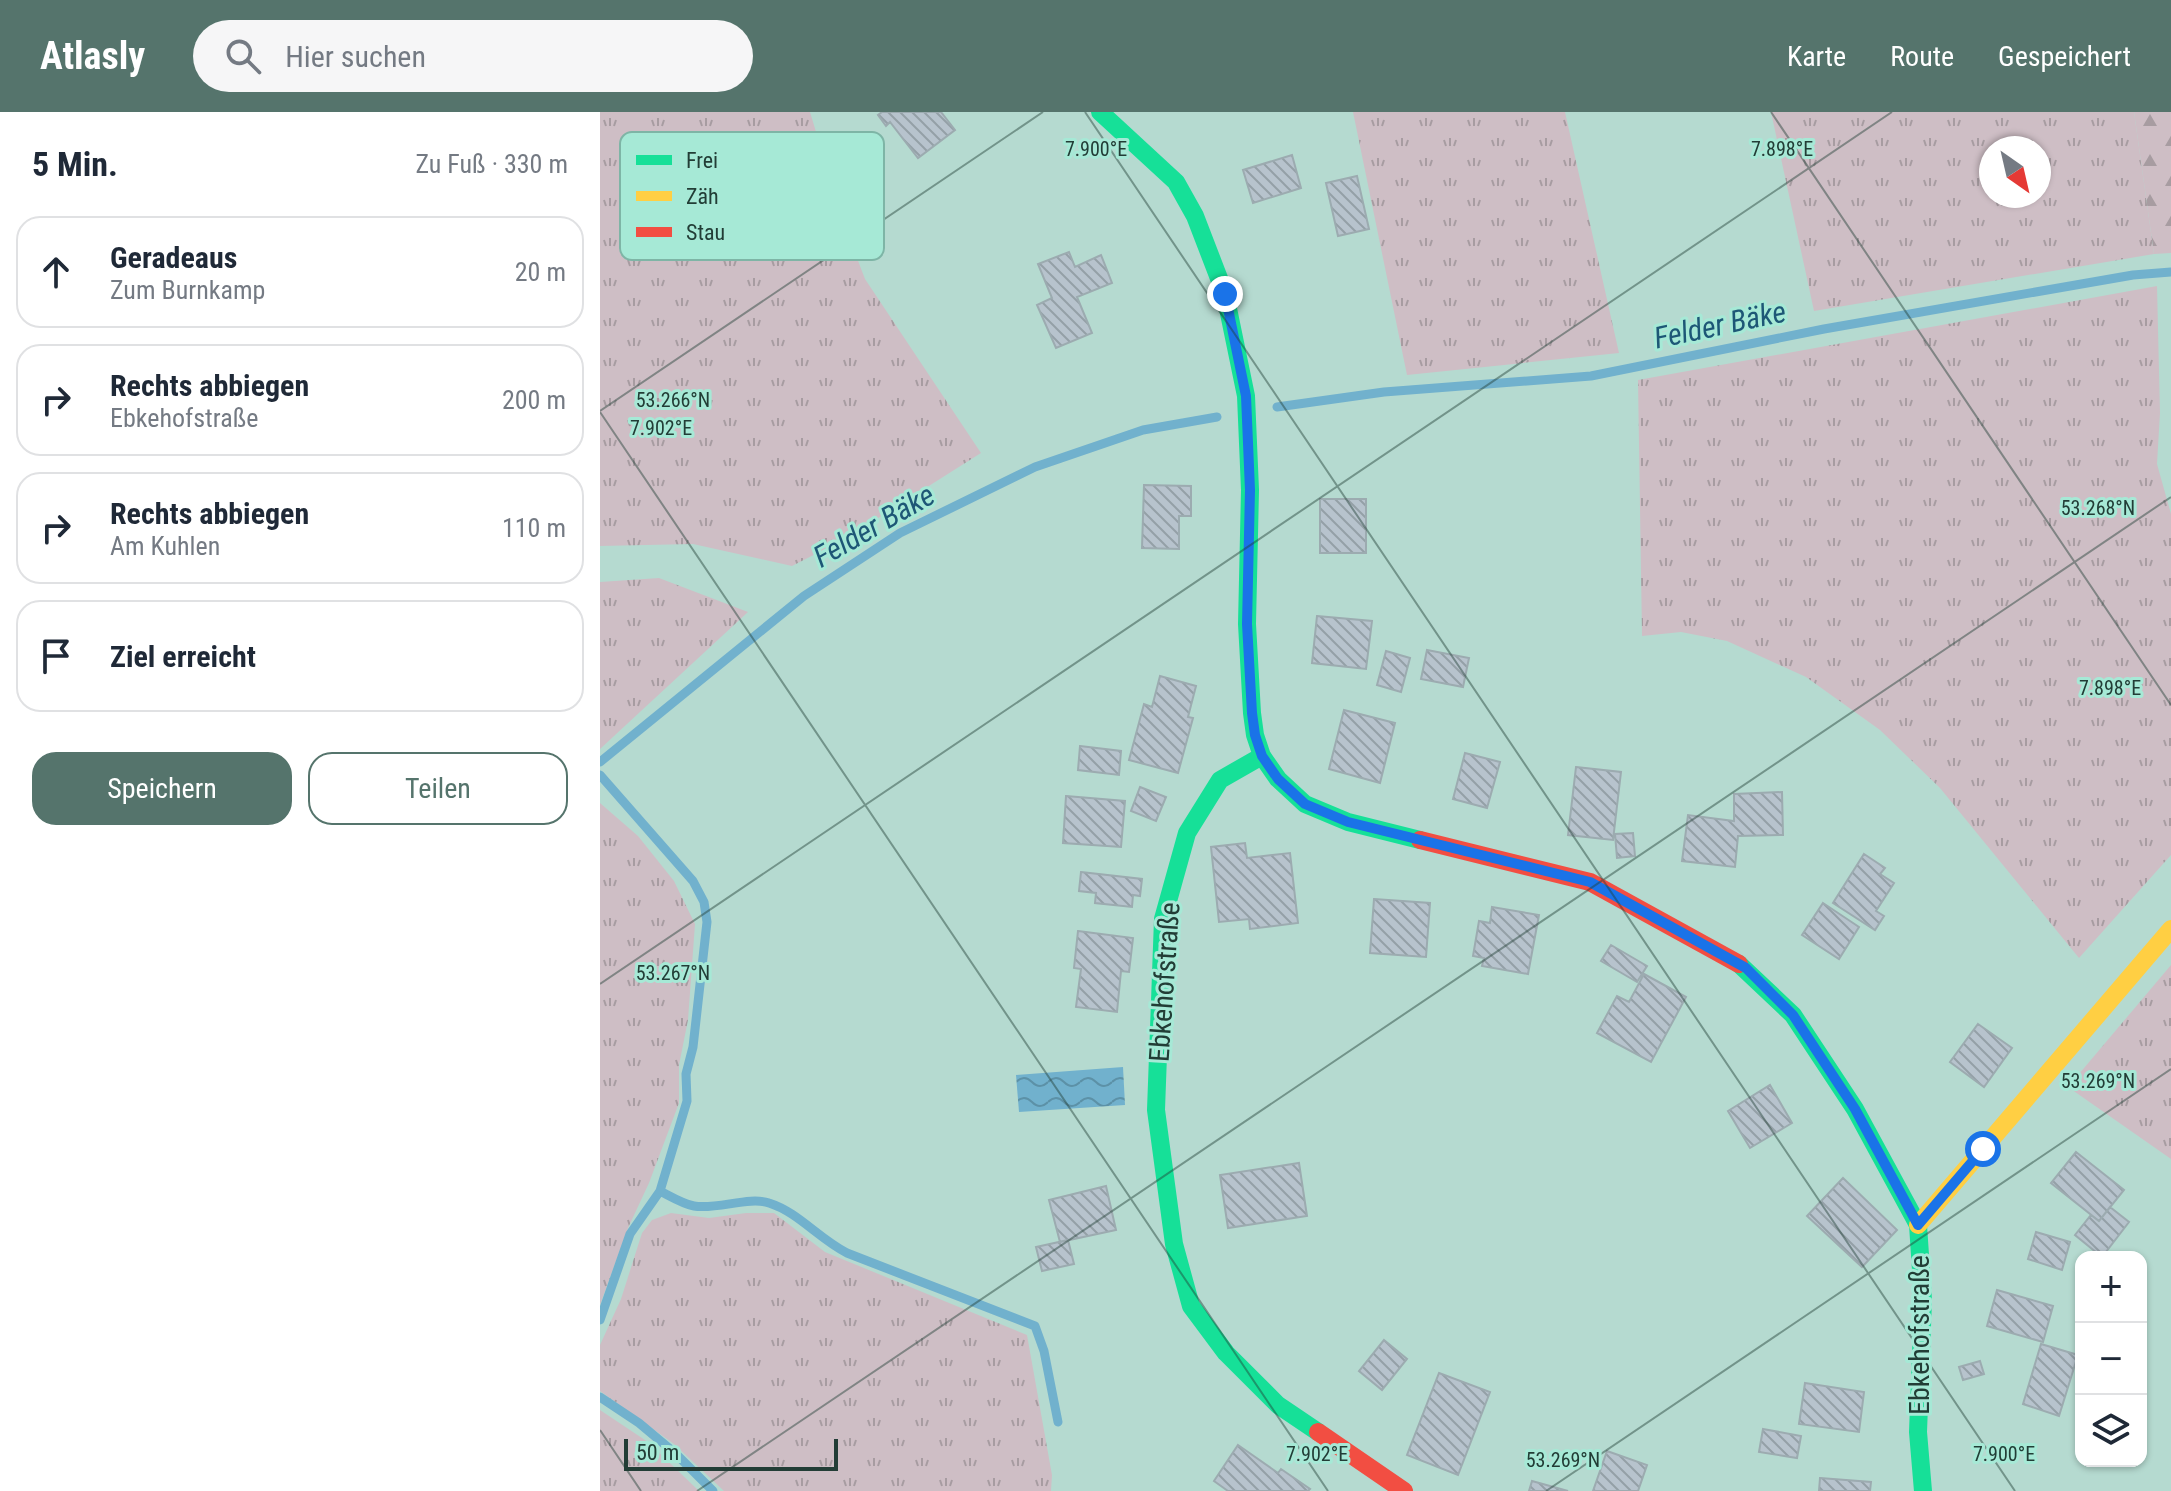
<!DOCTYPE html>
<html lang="de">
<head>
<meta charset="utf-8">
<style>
  :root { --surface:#fff; --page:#f6f6f7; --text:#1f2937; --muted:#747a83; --line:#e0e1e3; --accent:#55746c }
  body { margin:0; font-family:"Roboto Condensed",sans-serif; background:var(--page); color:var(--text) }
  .controls { position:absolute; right:24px; bottom:24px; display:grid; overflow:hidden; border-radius:16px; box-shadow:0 2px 6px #0004 }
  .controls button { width:72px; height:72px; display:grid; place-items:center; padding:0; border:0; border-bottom:2px solid var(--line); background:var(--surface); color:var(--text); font:40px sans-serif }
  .compass { position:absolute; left:1379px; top:24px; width:72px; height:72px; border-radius:50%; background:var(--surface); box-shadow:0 2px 6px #0004; rotate:146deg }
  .scale { position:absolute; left:24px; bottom:20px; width:214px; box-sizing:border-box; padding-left:8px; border:4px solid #223d36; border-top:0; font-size:22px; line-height:28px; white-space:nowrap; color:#223d36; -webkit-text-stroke:6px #a6e9d6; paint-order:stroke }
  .stop { position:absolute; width:24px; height:24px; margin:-18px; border:6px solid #1a73e8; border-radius:50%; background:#fff }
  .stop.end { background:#1a73e8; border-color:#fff; box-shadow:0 2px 8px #0008 }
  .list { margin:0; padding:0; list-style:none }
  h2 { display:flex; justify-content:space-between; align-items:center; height:104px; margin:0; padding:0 32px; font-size:34px }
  h2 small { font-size:26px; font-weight:400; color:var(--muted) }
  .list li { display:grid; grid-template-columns:52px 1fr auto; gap:24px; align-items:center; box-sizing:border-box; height:112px; margin:0 16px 16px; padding:0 16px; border:2px solid var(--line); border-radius:24px }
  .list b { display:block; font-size:30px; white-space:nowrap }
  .list p { margin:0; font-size:26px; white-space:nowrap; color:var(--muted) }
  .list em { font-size:26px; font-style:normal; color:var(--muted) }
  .actions { display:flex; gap:16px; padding:24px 32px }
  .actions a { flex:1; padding:18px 0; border:2px solid var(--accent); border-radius:24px; text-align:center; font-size:28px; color:var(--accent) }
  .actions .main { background:var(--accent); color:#fff }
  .icon { flex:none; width:44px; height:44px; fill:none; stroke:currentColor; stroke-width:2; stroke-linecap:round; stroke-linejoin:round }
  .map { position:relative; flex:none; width:1571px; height:1379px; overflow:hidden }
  header { display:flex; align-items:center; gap:48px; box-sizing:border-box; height:112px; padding:0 40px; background:var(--accent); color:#fff }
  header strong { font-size:38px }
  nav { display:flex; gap:44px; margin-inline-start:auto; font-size:28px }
  .search { width:560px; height:72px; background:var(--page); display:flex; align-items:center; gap:20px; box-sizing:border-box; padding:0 28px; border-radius:44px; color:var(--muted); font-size:30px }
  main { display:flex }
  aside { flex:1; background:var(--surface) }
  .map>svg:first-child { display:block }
  .grass { fill:url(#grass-tufts); fill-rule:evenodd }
  .forest { fill:url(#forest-firs) }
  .water { fill:url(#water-waves) }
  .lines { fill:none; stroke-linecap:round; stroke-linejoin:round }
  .stream { stroke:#71b1cd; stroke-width:9 }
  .building { fill:url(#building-back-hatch); stroke:#9cabb0; stroke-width:2 }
  .fast { stroke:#16e098; stroke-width:18 }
  .slow { stroke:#ffcf43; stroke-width:18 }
  .jam { stroke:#f24e42; stroke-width:18 }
  .route { stroke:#1a73e8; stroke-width:10 }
  .ticks { fill:none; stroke:#223d36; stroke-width:2; stroke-opacity:0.45 }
  .labels { text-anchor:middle; stroke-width:6; stroke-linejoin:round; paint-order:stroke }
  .street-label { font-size:28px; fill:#223d36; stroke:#a6e9d6 }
  .water-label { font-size:30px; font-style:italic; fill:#1d5776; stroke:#a6e9d6 }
  .key { fill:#a6e9d6; stroke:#7eb5a6; stroke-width:2 }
  .key-label { font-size:22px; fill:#223d36 }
  .ticks-label { font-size:20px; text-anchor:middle; fill:#223d36; stroke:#a6e9d6; stroke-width:6; stroke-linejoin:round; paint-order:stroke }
</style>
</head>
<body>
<header>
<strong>Atlasly</strong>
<div class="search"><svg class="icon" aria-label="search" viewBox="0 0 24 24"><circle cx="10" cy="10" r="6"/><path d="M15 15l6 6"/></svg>Hier suchen</div>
<nav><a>Karte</a><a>Route</a><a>Gespeichert</a></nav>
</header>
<main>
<aside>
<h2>5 Min.<small>Zu Fuß · 330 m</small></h2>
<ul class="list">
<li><svg class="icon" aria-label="ahead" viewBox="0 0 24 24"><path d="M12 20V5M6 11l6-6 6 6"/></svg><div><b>Geradeaus</b><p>Zum Burnkamp</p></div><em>20 m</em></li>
<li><svg class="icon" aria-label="right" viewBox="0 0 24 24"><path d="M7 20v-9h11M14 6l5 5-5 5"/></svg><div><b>Rechts abbiegen</b><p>Ebkehofstraße</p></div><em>200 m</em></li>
<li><svg class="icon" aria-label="right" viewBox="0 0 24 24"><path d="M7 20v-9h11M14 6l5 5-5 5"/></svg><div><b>Rechts abbiegen</b><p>Am Kuhlen</p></div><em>110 m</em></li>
<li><svg class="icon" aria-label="arrive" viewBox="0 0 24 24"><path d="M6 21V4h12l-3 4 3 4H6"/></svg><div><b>Ziel erreicht</b></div></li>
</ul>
<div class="actions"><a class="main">Speichern</a><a>Teilen</a></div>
</aside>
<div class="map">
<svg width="1571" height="1379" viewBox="0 0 1571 1379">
  <defs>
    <pattern id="grass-tufts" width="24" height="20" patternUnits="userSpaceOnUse" patternTransform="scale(2)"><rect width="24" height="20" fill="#cebec5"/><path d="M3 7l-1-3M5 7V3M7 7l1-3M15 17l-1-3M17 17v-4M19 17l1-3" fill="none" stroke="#a79ca1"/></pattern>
    <pattern id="forest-firs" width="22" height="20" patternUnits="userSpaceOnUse" patternTransform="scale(2)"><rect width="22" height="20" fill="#cebec5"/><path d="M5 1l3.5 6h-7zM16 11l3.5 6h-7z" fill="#a79ca1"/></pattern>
    <pattern id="water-waves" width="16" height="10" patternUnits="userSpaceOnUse" patternTransform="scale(2)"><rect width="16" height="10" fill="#71b1cd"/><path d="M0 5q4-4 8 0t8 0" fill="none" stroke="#5c91a7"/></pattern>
    <pattern id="building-back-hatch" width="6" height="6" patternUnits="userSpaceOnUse" patternTransform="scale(2)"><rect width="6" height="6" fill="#b7c3cd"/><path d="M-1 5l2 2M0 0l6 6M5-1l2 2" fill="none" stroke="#94a0a7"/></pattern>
  </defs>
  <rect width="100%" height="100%" fill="#b5dad0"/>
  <path class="grass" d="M0 0H210L244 112 265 167 381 341 245 427 192 454 93 432 0 434Z
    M753 0H965L1019 241 807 263Z
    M1171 0H1534L1554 142 1214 199ZM1391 36H1439V84H1391Z
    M1557 174 1560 301 1557 352 1571 402V743L1479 846 1340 676 1280 618 1206 565 1127 529 1081 520 1042 524 1038 268Z
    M59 466 148 500 0 637V470Z
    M0 691 38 724 74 769 95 812 88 908 79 953V991L49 1071 28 1116 0 1193Z
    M1571 853V1047L1468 975Z
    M71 1101 109 1106 146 1101H174L225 1140 427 1223 452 1363 451 1379H124L74 1332 0 1279V1233L21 1187 42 1121 52 1108Z
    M0 1298 48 1330 99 1379H0Z"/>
  <path class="forest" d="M1534 0H1571V141L1554 142Z"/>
  <path class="water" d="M523 955 525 993 419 1000 416 963Z"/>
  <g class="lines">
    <path class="stream" d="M677 295 784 280 991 264 1224 217 1533 163 1571 160
      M0 650 204 484 300 421 435 355 543 318 617 305
      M0 663 93 769 104 790 107 810 93 935 86 962 87 989 60 1079C70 1084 83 1092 94 1094 117 1098 149 1084 169 1091 198 1100 219 1127 247 1141L435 1214 444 1239 458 1310
      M0 1208 30 1122 60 1079
      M0 1285 39 1311 76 1342 113 1379"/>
  </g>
  <path class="building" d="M282 0H341L355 18 318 46 290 10 286 14 278 3Z
    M692 43 701 76 653 91 643 58Z
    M757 64 769 117 738 124 726 71Z
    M469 140 475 155 501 143 512 171 477 185 492 221 456 236 437 193 452 186 438 152Z
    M544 373 591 374V404H579V437L542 436Z
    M720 387H766V441H720Z
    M717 504 772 509 766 557 712 551Z
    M827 538 869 546 863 575 821 567Z
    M786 539 810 546 801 580 777 573Z
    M560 564 596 574 588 605 593 606 578 661 529 648 544 592 552 595Z
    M744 598 795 611 780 671 729 657Z
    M480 634 521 639 519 663 478 658Z
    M865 641 900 650 887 696 853 687Z
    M976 655 1021 660 1013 728 968 723Z
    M540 675 566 685 556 709 531 699Z
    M1182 680 1183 723 1138 724 1135 755 1082 749 1088 703 1134 709V682Z
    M466 684 525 689 521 735 463 731Z
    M1033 721 1035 744 1017 746 1015 722Z
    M645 731 647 746 690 741 698 811 650 817 649 807 619 810 611 735Z
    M1264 742 1285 756 1280 762 1294 771 1276 799 1284 804 1275 818 1233 791Z
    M481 760 542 767 540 784 533 783 532 795 495 791 496 781 479 779Z
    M774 787 830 791 826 845 770 841Z
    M1223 791 1259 815 1239 847 1202 823Z
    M892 795 939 803 928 862 882 854 884 846 873 844 879 809 890 811Z
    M478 819 533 826 529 860 521 859 517 900 476 895 481 857 474 856Z
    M1011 833 1047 854 1037 870 1001 849Z
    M1044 862 1086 885 1051 950 997 921 1017 884 1029 890Z
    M1378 912 1412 936 1384 975 1350 950Z
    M1170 973 1192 1011 1150 1036 1128 999Z
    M1476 1040 1524 1078 1499 1109 1451 1071Z
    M699 1051 707 1104 628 1116 620 1063Z
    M1243 1066 1297 1118 1262 1155 1207 1104Z
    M506 1074 516 1118 460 1130 449 1088Z
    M1510 1095 1529 1110 1502 1145 1475 1123 1491 1103 1499 1109Z
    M1436 1120 1470 1130 1462 1158 1428 1147Z
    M468 1128 474 1152 442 1159 436 1135Z
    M1397 1178 1453 1194 1443 1230 1387 1214Z
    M784 1228 807 1247 782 1278 759 1259Z
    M1441 1232 1478 1243 1459 1304 1423 1292Z
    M1380 1249 1384 1262 1363 1268 1359 1255Z
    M839 1261 890 1280 858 1363 807 1343Z
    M1205 1271 1264 1280 1259 1320 1199 1312Z
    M1163 1317 1201 1324 1197 1346 1159 1340Z
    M638 1333 678 1361 681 1357 710 1377 708 1379H628L614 1369Z
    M1007 1339 1047 1353 1038 1379H993Z
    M1220 1366 1271 1370 1270 1379H1219Z
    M932 1369 968 1379H929Z"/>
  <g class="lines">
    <path class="fast" d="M500 0 576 70 595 104 625 182 646 284 650 378 647 512 652 601 655 623 662 644 678 667 705 692 748 710 820 728
      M662 644 620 668 587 721 563 807 556 998 574 1132 591 1194 626 1241 678 1293 718 1320
      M1139 852 1193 903 1255 997 1318 1113 1323 1188 1318 1320 1323 1379"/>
    <path class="slow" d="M1318 1113 1571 817"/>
    <path class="jam" d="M820 728 990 770 1139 852
      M718 1320 804 1379"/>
  </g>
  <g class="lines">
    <path class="route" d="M625 182 646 284 650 378 647 512 652 601 655 623 662 644 678 667 705 692 748 710 990 770 1146 856 1193 903 1255 997 1318 1113 1383 1037"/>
  </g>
  <path class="ticks" d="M485 0 1415 1379M1171 0 1571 593M0 299 443 0M0 300 728 1379M0 872 1292 0M0 1318 41 1379M97 1379 1571 385M946 1379 1571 957"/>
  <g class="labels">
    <g class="street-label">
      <text transform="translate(564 870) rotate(-86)" y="10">Ebkehofstraße</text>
      <text transform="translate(1319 1223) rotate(-90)" y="10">Ebkehofstraße</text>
    </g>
    <g class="water-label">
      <text transform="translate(1120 213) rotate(-12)" y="10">Felder Bäke</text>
      <text transform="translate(274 414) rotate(-30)" y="10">Felder Bäke</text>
    </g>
  </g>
  <rect x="20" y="20" width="264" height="128" rx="12" class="key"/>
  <rect x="36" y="43" width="36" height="10" fill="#16e098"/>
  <rect x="36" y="79" width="36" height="10" fill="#ffcf43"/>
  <rect x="36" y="115" width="36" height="10" fill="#f24e42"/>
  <g class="key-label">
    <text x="86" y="56">Frei</text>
    <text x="86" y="92">Zäh</text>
    <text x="86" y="128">Stau</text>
  </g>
  <g class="ticks-label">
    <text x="496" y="44">7.900°E</text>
    <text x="1182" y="44">7.898°E</text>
    <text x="73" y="295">53.266°N</text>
    <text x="61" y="323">7.902°E</text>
    <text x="1498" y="403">53.268°N</text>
    <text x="1510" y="583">7.898°E</text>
    <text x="73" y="868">53.267°N</text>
    <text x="1498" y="976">53.269°N</text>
    <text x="717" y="1349">7.902°E</text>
    <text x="1404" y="1349">7.900°E</text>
    <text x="963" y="1355">53.269°N</text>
  </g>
</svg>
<div class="controls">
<button>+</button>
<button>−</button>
<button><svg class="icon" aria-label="layers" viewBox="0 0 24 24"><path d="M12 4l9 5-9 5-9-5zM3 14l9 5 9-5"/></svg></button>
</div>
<svg class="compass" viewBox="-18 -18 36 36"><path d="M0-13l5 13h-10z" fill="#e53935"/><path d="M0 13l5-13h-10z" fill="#747a83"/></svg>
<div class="scale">50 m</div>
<div class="stop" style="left:1383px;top:1037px"></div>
<div class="stop end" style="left:625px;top:182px"></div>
</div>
</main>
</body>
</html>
